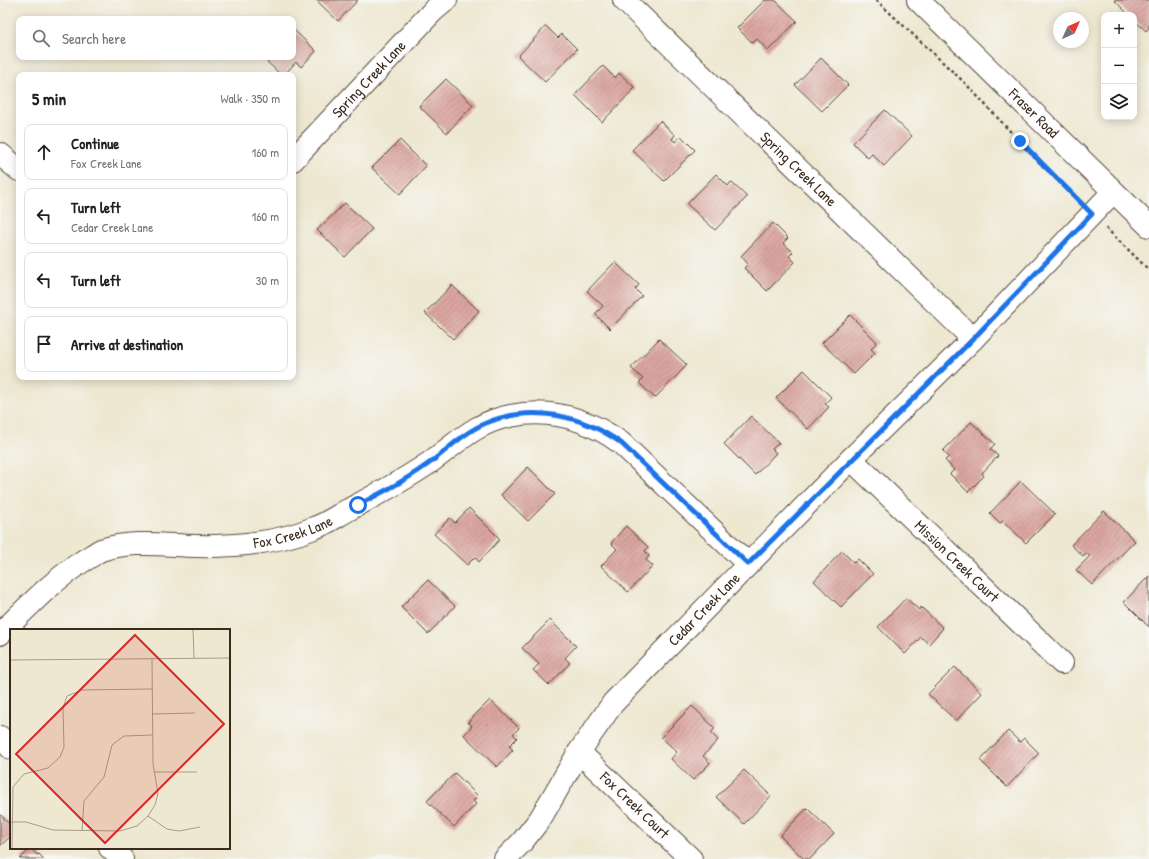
<!DOCTYPE html>
<html lang="en">
<head>
<meta charset="utf-8">
<style>
  :root { --surface:#fff; --page:#f2f2f2; --text:#202124; --muted:#757577; --line:#e0e0e0 }
  body { margin:0; font-family:"Patrick Hand",sans-serif; background:var(--page); color:var(--text) }
  .controls { position:absolute; right:12px; top:12px; display:grid; overflow:hidden; border-radius:8px; box-shadow:0 2px 10px #0003 }
  .controls button { width:36px; height:36px; display:grid; place-items:center; padding:0; border:0; border-bottom:1px solid var(--line); background:var(--surface); color:var(--text); font:20px sans-serif }
  .compass { position:absolute; left:1053px; top:12px; width:36px; height:36px; border-radius:50%; background:var(--surface); box-shadow:0 2px 10px #0003; rotate:45deg }
  .stop { position:absolute; width:12px; height:12px; margin:-9px; border:3px solid #1a73e8; border-radius:50%; background:#fff }
  .stop.end { background:#1a73e8; border-color:#fff; box-shadow:0 1px 4px #0008 }
  .list { margin:0; padding:0; list-style:none }
  h2 { display:flex; justify-content:space-between; align-items:center; height:52px; margin:0; padding:0 16px; font-size:17px }
  h2 small { font-size:13px; font-weight:400; color:var(--muted) }
  .list li { display:grid; grid-template-columns:26px 1fr auto; gap:12px; align-items:center; box-sizing:border-box; height:56px; margin:0 8px 8px; padding:0 8px; border:1px solid var(--line); border-radius:8px }
  .list b { display:block; font-size:15px; white-space:nowrap }
  .list p { margin:0; font-size:13px; white-space:nowrap; color:var(--muted) }
  .list em { font-size:13px; font-style:normal; color:var(--muted) }
  .icon { flex:none; width:22px; height:22px; fill:none; stroke:currentColor; stroke-width:2; stroke-linecap:round; stroke-linejoin:round }
  .map { position:relative; flex:none; width:1149px; height:859px; overflow:hidden }
  .search { position:absolute; background:var(--surface); box-shadow:0 2px 10px #0003; left:16px; top:16px; width:280px; height:44px; display:flex; align-items:center; gap:10px; box-sizing:border-box; padding:0 14px; border-radius:8px; color:var(--muted); font-size:15px }
  .panel { position:absolute; background:var(--surface); box-shadow:0 2px 10px #0003; left:16px; top:72px; width:280px; height:308px; border-radius:8px }
  .map>svg:first-child { display:block }
  .building { fill:url(#building-hatch) }
  .lines { fill:none; stroke-linecap:round; stroke-linejoin:round }
  .street-casing { stroke:#564639; stroke-width:24 }
  .secondary-casing { stroke:#564639; stroke-width:24 }
  .path { stroke:#564639; stroke-width:2.5; stroke-dasharray:3 3; stroke-linecap:butt }
  .street { stroke:#fff; stroke-width:22 }
  .secondary { stroke:#fff; stroke-width:22 }
  .route { stroke:#1a73e8; stroke-width:5 }
  .labels { text-anchor:middle; stroke-width:3; stroke-linejoin:round; paint-order:stroke }
  .street-label { font-size:15px; fill:#3b2a1e; stroke:#f6f6f2 }
  .inset-road { fill:none; stroke:#a69c89; stroke-width:1 }
  .view { fill:#d62828; fill-opacity:0.15; stroke:#d62828; stroke-width:2 }
  .inset-edge { fill:none; stroke:#3b2a1e; stroke-width:2 }
</style>
</head>
<body>
<div class="map">
<svg width="1149" height="859" viewBox="0 0 1149 859">
  <defs>
    <pattern id="building-hatch" width="6" height="6" patternUnits="userSpaceOnUse"><rect width="6" height="6" fill="#dba6a0"/><path d="M-1 1l2-2M0 6l6-6M5 7l2-2" fill="none" stroke="#b38782"/></pattern>
  </defs>
  <rect width="100%" height="100%" fill="#f6f6f2"/>
  <filter id="ink" filterUnits="userSpaceOnUse"><feTurbulence type="fractalNoise" baseFrequency=".025" numOctaves="2"/><feDisplacementMap in="SourceGraphic" scale="8" xChannelSelector="R" yChannelSelector="G"/><feConvolveMatrix kernelMatrix="1 2 1 2 8 2 1 2 1" color-interpolation-filters="sRGB"/></filter>
  <filter id="wash" filterUnits="userSpaceOnUse"><feTurbulence type="fractalNoise" baseFrequency=".012" numOctaves="4" result="noise"/><feDisplacementMap in="SourceGraphic" scale="16" xChannelSelector="R" yChannelSelector="G"/><feGaussianBlur stdDeviation="0.9" result="paint"/><feColorMatrix in="noise" values="0 0 0 0 0 0 0 0 0 0 0 0 0 0 0 0 0 1.4 0 .05"/><feComposite in="paint" operator="in"/></filter>
  <g filter="url(#wash)">
    <rect width="100%" height="100%" fill="#eee8d1"/>
    <g id="blocks">
      <path class="building" d="M316 0H358L338 21Z
        M765 0H775L797 21 768 51 757 39 753 43 737 28Z
        M1114 0H1149V28L1146 31 1134 20V15H1129Z
        M546 26 558 38 562 34 577 49 545 82 518 56Z
        M293 29 316 51 301 67 296 62 284 75H281L262 57H293Z
        M821 58 848 85 822 111 795 85Z
        M603 66 615 78 619 73 635 88 602 122 575 95Z
        M446 79 473 105 447 133 419 106Z
        M885 110 912 136 884 166 872 154 868 158 853 143Z
        M660 121 675 135 672 139 675 142 681 136 695 150 664 181 632 150Z
        M400 140 426 166 400 194 372 168Z
        M716 174 728 186 731 182 747 197 715 230 687 204Z
        M345 203 372 229 345 257 317 230Z
        M773 223 788 238 783 243 793 252 789 256 795 262 767 291 744 268 748 264 741 256Z
        M615 262 639 285 635 289 642 296 610 329 595 314 603 306 587 291Z
        M452 285 479 311 453 339 425 313Z
        M850 315 877 342 871 349 875 353 854 374 822 343Z
        M659 339 687 365 655 398 639 383 643 379 631 368Z
        M804 370 831 397 825 404 829 407 808 429 776 398Z
        M751 416 779 443 772 449 776 453 755 475 724 444Z
        M971 422 995 444 990 449 998 456 982 473 984 476 968 492 950 474 954 470 945 460 949 457 943 451Z
        M528 467 555 494 528 521 501 495Z
        M1021 481 1055 514 1026 543 1003 521 1000 523 990 513Z
        M469 508 500 539 479 562 475 557 467 565 434 534 450 518 455 523Z
        M1104 511 1135 541 1092 585 1076 570 1090 556 1086 553 1083 556 1071 545Z
        M626 526 648 547 645 551 649 556 646 560 653 566 628 592 601 566 617 549 611 543Z
        M842 551 854 563 858 559 873 574 841 607 814 581Z
        M1149 576V627L1124 602Z
        M428 580 455 606 428 634 401 607Z
        M906 598 919 610 921 607 943 628 929 644 921 637 905 654 878 627Z
        M550 620 576 646 565 658 570 663 549 685 533 670 539 664 522 648Z
        M955 667 982 693 956 721 928 694Z
        M490 700 519 728 513 734 517 738 509 746 513 750 497 767 464 735 472 726 468 722Z
        M692 706 715 728 711 733 718 740 703 756 710 763 693 780 671 759 677 752 661 737Z
        M1008 731 1020 742 1024 738 1039 753 1007 787 980 760Z
        M744 770 771 796 744 824 716 797Z
        M455 773 478 796 473 801 476 804 454 827 427 801Z
        M807 808 834 834 810 859H804L780 836Z
        M0 814 11 826V836L0 846Z
        M31 848 37 855 39 854 44 859H20Z"/>
    </g>
  </g>
  <g filter="url(#ink)">
    <use href="#blocks" fill-opacity="0" stroke="#564639" stroke-width="1"/>
    <g class="lines">
      <g class="street-casing">
        <g id="street">
          <path id="s1" d="M624 0 973 339"/>
          <path d="M0 154 19 170"/>
          <path id="s2" d="M293 160 433 11 446 0"/>
          <path id="s3" d="M851 459 1062 663"/>
          <path id="s4" d="M0 634C27 608 52 581 83 561 89 558 95 553 101 550 132 540 163 545 195 546 234 547 277 543 314 528 326 524 337 516 348 510 376 495 403 481 429 463 456 444 476 422 510 416 550 408 588 419 621 443L748 564"/>
          <path d="M0 737 11 748"/>
          <path id="s5" d="M579 752 691 859"/>
          <path d="M110 848 122 859"/>
          <path id="s6" d="M505 859 522 842 540 819 579 752 613 703 851 459 973 339 1113 192"/>
        </g>
      </g>
      <g class="secondary-casing">
        <g id="secondary">
          <path id="s7" d="M918 0 1149 226"/>
        </g>
      </g>
      <path class="path" d="M876 0 966 84 1036 159 1078 199
        M1106 228 1149 270"/>
      <use href="#street" class="street"/>
      <use href="#secondary" class="secondary"/>
    </g>
  </g>
  <g class="lines" filter="url(#ink)">
    <path class="route" d="M358 505C385 491 412 477 436 458 452 445 467 431 486 423 532 404 582 415 621 443L748 564 973 339 1092 214 1020 141"/>
  </g>
  <g class="labels">
    <g class="street-label">
      <text dy="5" stroke="none"><textPath href="#s2" startOffset="111">Spring Creek Lane</textPath></text>
      <text dy="5" stroke="none"><textPath href="#s7" startOffset="162">Fraser Road</textPath></text>
      <text dy="5" stroke="none"><textPath href="#s1" startOffset="243">Spring Creek Lane</textPath></text>
      <text dy="5" stroke="none"><textPath href="#s4" startOffset="326">Fox Creek Lane</textPath></text>
      <text dy="5" stroke="none"><textPath href="#s3" startOffset="147">Mission Creek Court</textPath></text>
      <text dy="5" stroke="none"><textPath href="#s6" startOffset="321">Cedar Creek Lane</textPath></text>
      <text dy="5" stroke="none"><textPath href="#s5" startOffset="77">Fox Creek Court</textPath></text>
    </g>
  </g>
  <g transform="translate(10 629)">
    <rect width="220" height="220" fill="#eee8d1"/>
    <path class="inset-road" d="M183 0 184 29M0 31 220 29M142 85 185 84M144 143H187M138 187 157 200 169 202 190 198M0 193H16L43 201 110 202 127 197 138 187 145 176 148 164 143 135 142 30M72 202 74 172 94 148 102 116 114 107 142 106M2 220 3 158 14 145 38 139 50 128 54 118 53 79 57 67 72 61 142 60"/>
    <path class="view" d="M125 6 214 95 95 214 6 125Z"/>
    <rect width="220" height="220" class="inset-edge"/>
  </g>
</svg>
<div class="controls">
<button>+</button>
<button>−</button>
<button><svg class="icon" aria-label="layers" viewBox="0 0 24 24"><path d="M12 4l9 5-9 5-9-5zM3 14l9 5 9-5"/></svg></button>
</div>
<svg class="compass" viewBox="-18 -18 36 36"><path d="M0-13l5 13h-10z" fill="#e53935"/><path d="M0 13l5-13h-10z" fill="#757577"/></svg>
<div class="stop" style="left:358px;top:505px"></div>
<div class="stop end" style="left:1020px;top:141px"></div>
<div class="search"><svg class="icon" aria-label="search" viewBox="0 0 24 24"><circle cx="10" cy="10" r="6"/><path d="M15 15l6 6"/></svg>Search here</div>
<section class="panel">
<h2>5 min<small>Walk · 350 m</small></h2>
<ul class="list">
<li><svg class="icon" aria-label="ahead" viewBox="0 0 24 24"><path d="M12 20V5M6 11l6-6 6 6"/></svg><div><b>Continue</b><p>Fox Creek Lane</p></div><em>160 m</em></li>
<li><svg class="icon" aria-label="left" viewBox="0 0 24 24"><path d="M17 20v-9H6M10 6l-5 5 5 5"/></svg><div><b>Turn left</b><p>Cedar Creek Lane</p></div><em>160 m</em></li>
<li><svg class="icon" aria-label="left" viewBox="0 0 24 24"><path d="M17 20v-9H6M10 6l-5 5 5 5"/></svg><div><b>Turn left</b></div><em>30 m</em></li>
<li><svg class="icon" aria-label="arrive" viewBox="0 0 24 24"><path d="M6 21V4h12l-3 4 3 4H6"/></svg><div><b>Arrive at destination</b></div></li>
</ul>
</section>
</div>
</body>
</html>
